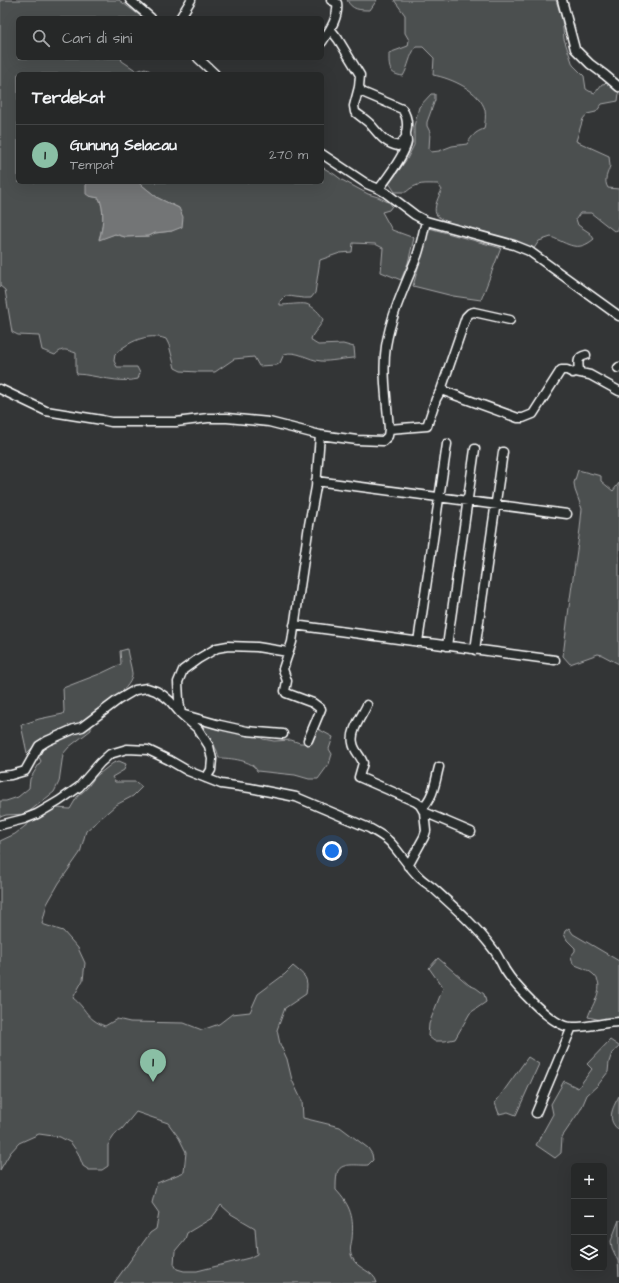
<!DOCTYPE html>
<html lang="id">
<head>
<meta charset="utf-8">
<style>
  :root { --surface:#262828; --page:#2e3030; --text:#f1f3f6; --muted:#a4a6a8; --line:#424445; --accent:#8abfa5 }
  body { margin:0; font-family:"Architects Daughter",sans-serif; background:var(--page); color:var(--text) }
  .controls { position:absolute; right:12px; bottom:12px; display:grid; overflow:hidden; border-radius:6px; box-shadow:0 4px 16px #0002 }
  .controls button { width:36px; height:36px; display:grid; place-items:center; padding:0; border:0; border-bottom:1px solid var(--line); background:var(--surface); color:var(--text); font:20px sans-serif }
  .you { position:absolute; left:332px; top:851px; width:14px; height:14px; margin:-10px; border:3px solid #fff; border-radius:50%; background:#1a73e8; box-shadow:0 0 0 6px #1a73e833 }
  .badge { display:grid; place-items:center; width:26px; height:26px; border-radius:50%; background:var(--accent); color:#111; font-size:13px; font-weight:700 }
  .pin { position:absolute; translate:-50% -33px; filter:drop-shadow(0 1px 2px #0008) }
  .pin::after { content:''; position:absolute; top:21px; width:14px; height:12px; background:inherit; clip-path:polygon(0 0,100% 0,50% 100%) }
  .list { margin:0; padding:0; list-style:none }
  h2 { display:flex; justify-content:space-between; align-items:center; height:52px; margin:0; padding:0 16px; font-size:17px }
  h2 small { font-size:13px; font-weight:400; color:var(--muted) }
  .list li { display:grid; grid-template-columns:26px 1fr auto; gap:12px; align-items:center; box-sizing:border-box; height:60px; padding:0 16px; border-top:1px solid var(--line) }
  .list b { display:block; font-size:15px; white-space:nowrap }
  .list p { margin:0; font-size:13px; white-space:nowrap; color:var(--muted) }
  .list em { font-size:13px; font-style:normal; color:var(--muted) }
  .icon { flex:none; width:22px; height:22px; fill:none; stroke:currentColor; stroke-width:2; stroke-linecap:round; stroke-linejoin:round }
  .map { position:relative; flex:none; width:619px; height:1283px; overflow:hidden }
  .search { position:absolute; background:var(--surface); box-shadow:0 4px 16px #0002; left:16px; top:16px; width:308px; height:44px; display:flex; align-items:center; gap:10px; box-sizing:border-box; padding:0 14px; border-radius:6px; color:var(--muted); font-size:15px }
  .panel { position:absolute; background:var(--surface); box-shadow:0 4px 16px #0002; left:16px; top:72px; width:308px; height:112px; border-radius:6px }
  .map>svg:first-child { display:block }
  .green { fill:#4c4f50; stroke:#a6a7a8; fill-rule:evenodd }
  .water { fill:#737576; stroke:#abacad }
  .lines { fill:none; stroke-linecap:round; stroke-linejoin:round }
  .street-casing { stroke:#fff; stroke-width:11 }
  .street { stroke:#2a2d2e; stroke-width:8 }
</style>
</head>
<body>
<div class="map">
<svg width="619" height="1283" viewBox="0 0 619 1283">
  <rect width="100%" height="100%" fill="#333536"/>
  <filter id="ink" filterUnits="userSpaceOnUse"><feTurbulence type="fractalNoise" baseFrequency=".025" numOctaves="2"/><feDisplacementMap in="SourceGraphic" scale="8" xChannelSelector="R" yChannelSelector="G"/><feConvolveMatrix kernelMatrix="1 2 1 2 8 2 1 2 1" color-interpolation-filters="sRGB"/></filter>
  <g filter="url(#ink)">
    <path class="green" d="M0 0H119L143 18H18V58H121L122 61 137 71 145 68 155 74H18V182H88L86 184 89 196 99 198C105 210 103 227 99 239L115 234 125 237 149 236 155 233 172 231 179 208 158 198 138 182H322V167L334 174 342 180 368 194 378 197 390 203 392 206 389 210 382 212 392 230 414 238 408 263 401 280 381 272 383 248 375 244 353 243 352 252 340 253 320 260 315 293 311 298C302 299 294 296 285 296L280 301V305C287 305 300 303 306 304 313 306 321 314 323 319 321 327 313 332 311 339L313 342 318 345 343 344 354 347 355 358C346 358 329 362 321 361 308 360 297 350 284 354L280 363 277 365 259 366 254 357 234 359 215 372H198L181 371 175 368 169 345 166 339C148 332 128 342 115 354L114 361 117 367H137L140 373 138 379C119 384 96 375 77 374L76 371V353C66 350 63 347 55 355L42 350 39 336 18 335 12 332 5 290 0 286Z
      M347 0H377L370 10C359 10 352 10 347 0Z
      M394 0H556L562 19 564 39 573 65 584 76 586 89 589 91 595 93 602 84 608 83 619 93 618 101 602 104 596 112 587 114 583 119 576 141 609 156C609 159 610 163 610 166 608 173 603 180 608 188L619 189V226L618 230 614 231 591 213H580L576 219 578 225 590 233 594 239C577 253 569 244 551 237L539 241 533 250C525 246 516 242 508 239 494 234 442 226 436 214 433 208 439 195 442 190L438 184C425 184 417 182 406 192H395L389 183 391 177 399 170 407 159 414 145V126L419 107 431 94H435V100L427 122V126L430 132 429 149 431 152 439 151 452 146 467 144C472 136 475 132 484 129 485 123 486 116 485 110 480 91 451 78 433 75L434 58 423 47H416C409 56 409 66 403 76 388 74 389 67 389 53L408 46 409 40 405 33V15Z
      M429 228 501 248 481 300 453 296 413 286Z
      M578 470 601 476V481L613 491 619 483V664L602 655 598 654 570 664 563 656 570 599 580 529 582 509 575 490 574 483Z
      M127 649C128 657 131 665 132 673 134 688 102 707 91 714V730L69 747 63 754 59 782 54 792 26 814 6 815 0 817V801H6L18 797 29 788 30 779 41 761 33 747 27 753 21 725 39 719 63 714 64 711 63 688 102 673 121 664 120 651Z
      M202 723 238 733 260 737 263 739 274 741 291 740 300 743H309L318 729 333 737 329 749 332 754 329 764 318 779H309L295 775 257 771C253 760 229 758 219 758L217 751 212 741 207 736Z
      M119 761 126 764 124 770 112 777 115 782H136L142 787 133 796 116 805 86 831 80 853 59 883 47 904 42 924 63 931 78 948 85 963 83 980 73 998C87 1009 86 1019 105 1026L117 1019 130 1022 184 1023 202 1030 219 1024 232 1014 250 1012 258 994 285 974 293 966C305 976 309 977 306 994L285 1008 277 1030 280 1044 287 1059 292 1080 302 1101 303 1118 340 1127 368 1148 372 1154 373 1160 368 1165C359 1166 339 1161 337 1174 336 1179 336 1185 336 1190 351 1206 354 1218 352 1239 351 1245 349 1251 352 1257 357 1270 374 1270 377 1283H114L150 1233 156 1229 159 1213 152 1203 157 1183 184 1172 186 1152 179 1138 168 1123 136 1112 122 1129 116 1133 108 1145V1166L102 1170H89L83 1166 78 1153 71 1143 60 1137 39 1134 19 1143 10 1153 0 1170V841L15 834 43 812 56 808 70 809 77 797 87 788 95 777 113 763ZM221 1205 231 1214 255 1228 257 1254 249 1258 197 1271H184L177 1269 174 1264 175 1251 185 1239 187 1233 212 1218Z
      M569 928 573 934 619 961V1020H601L588 1017C592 1004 607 986 593 974 588 969 579 967 573 964L571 956 575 951V948L567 940 564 934 565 931Z
      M438 958 469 985 476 988 484 994 486 1002 470 1013 455 1039 445 1041H434L428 1036 429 1024 443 988 429 968Z
      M610 1040 619 1046V1047L612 1053 609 1062 608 1072 598 1085 587 1095 581 1109 562 1137 561 1153 555 1158 536 1145 553 1114 551 1104 564 1081 578 1088 592 1069 587 1064Z
      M528 1057 539 1064 516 1115 508 1112 499 1114 495 1103Z
      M619 1096V1130C606 1120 612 1109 619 1096Z
      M619 1220V1276L618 1261 612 1248 611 1241Z"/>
    <path class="water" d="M88 182H138L158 198 179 208 183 217 182 227 172 231 155 233 149 236 125 237 115 234 99 240C103 228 105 210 99 198L89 196 86 194V183Z"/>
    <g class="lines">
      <g class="street-casing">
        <path id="street" d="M130 0 151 18
          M562 0 575 49 590 64 605 75 619 87
          M180 18 191 0
          M331 30 338 39 360 75 359 87 354 106 355 112C360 116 366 120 370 124 379 134 384 143 398 146L400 145 406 137
          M322 42C329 31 339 18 337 3L331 0
          M198 58 215 74
          M359 87 362 92 402 109C407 116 408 125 406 133 406 136 407 139 407 142 405 155 387 178 379 189
          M322 154 367 184 379 189 386 193 415 215 426 221 514 245 529 251 619 316
          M618 368 619 367
          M576 372 590 375 619 391
          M0 389 46 411 102 420 111 422H176L208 418H227L269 422 320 435 357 440 383 441 388 436 389 429C387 402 382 373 386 346 391 315 405 286 417 256 421 245 423 233 426 221
          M441 390 518 418H523L533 414 561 370H567L573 373 579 370C578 362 577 357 586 355
          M389 429 427 426 436 399 441 390 466 317 470 313 474 312 510 320
          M316 481 567 514
          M294 625 555 660
          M418 642 447 444
          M447 646 475 449
          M475 650 503 452
          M367 705C362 716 350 731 353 743 354 751 361 756 363 763L359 777 416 802 420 805 424 812 426 831 424 837 408 866
          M308 740 321 709 313 703 286 693 285 691 287 681 283 669 292 642 309 525 316 487 320 435
          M0 776 11 775 25 771 39 746 47 741 74 729 82 727 118 700 135 690 147 688 156 691 164 696 170 701 181 714 220 725 247 731 283 734
          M206 778 211 770 212 759 209 746 198 729 181 714 179 700 178 682 183 670 198 659 217 648 228 646 257 647 288 652
          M422 808C434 797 435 782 439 767
          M424 812 471 832
          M0 825 24 819 37 814 59 801 79 787 100 763 110 754 127 749 148 750 169 760 188 771 221 784 250 788 296 797 369 828C376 832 384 836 390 842 400 853 408 866 419 877 423 881 428 884 433 888 453 906 477 927 493 949 498 955 501 963 505 970 515 986 547 1020 565 1026 577 1030 605 1022 619 1022
          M536 1113 572 1027"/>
      </g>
      <use href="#street" class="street"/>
    </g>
  </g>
</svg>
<div class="controls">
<button>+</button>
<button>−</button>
<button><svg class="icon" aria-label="layers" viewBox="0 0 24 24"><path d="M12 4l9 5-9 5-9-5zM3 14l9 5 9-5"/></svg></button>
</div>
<div class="you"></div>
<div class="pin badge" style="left:153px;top:1082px">1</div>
<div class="search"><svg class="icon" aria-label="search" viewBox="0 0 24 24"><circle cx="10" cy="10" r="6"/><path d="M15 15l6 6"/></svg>Cari di sini</div>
<section class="panel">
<h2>Terdekat<small></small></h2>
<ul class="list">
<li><span class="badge">1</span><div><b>Gunung Selacau</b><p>Tempat</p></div><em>270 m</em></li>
</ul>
</section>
</div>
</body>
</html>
